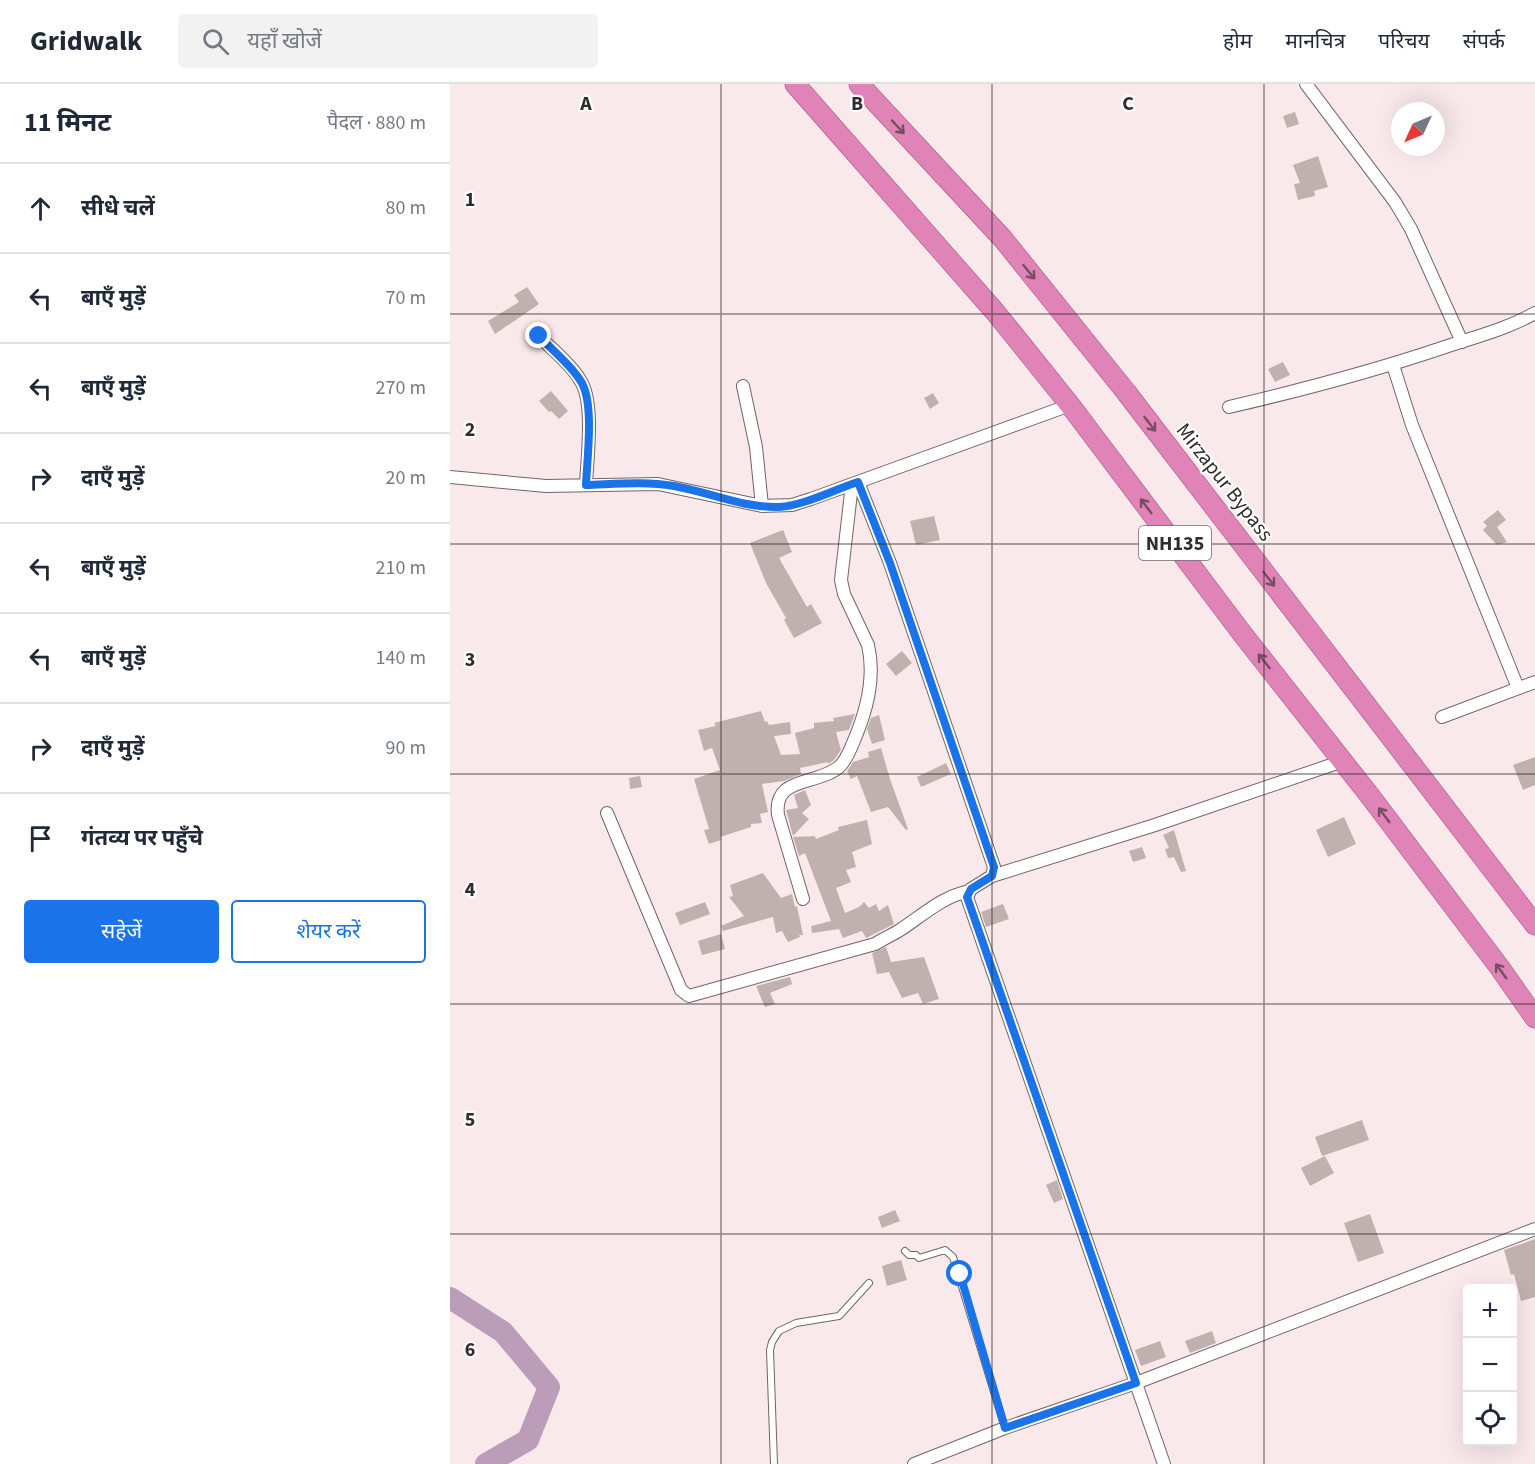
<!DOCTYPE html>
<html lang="hi">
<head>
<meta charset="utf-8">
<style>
  :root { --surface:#fff; --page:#f2f2f3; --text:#1f2937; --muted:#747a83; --line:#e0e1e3; --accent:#1a73e8 }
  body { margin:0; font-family:"Source Sans 3","Noto Sans Devanagari",sans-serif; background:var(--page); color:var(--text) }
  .controls { position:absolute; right:18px; bottom:18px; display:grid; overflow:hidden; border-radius:6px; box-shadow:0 6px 24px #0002 }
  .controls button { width:54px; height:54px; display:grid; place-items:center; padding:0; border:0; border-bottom:2px solid var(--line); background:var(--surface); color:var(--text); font:30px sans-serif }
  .compass { position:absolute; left:941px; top:18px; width:54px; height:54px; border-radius:50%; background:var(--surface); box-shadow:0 6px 24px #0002; rotate:226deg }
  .stop { position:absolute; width:18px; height:18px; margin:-14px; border:4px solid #1a73e8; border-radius:50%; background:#fff }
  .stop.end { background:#1a73e8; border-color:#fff; box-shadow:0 2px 6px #0008 }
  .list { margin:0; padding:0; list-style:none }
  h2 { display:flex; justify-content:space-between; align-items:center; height:78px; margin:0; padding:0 24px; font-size:26px }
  h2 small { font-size:20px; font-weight:400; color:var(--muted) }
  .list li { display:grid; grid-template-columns:39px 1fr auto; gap:18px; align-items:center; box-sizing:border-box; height:90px; padding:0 24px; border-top:2px solid var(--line) }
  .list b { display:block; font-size:22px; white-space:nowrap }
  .list em { font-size:20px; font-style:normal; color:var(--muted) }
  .actions { display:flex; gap:12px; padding:18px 24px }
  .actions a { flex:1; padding:14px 0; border:2px solid var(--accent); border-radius:6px; text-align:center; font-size:21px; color:var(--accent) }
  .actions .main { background:var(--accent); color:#fff }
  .icon { flex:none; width:33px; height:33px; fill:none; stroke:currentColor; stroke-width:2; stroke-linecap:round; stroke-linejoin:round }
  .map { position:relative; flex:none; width:1085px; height:1380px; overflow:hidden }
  header { display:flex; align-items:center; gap:36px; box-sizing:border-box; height:84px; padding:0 30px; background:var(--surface); border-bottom:2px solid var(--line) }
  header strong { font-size:28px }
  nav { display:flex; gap:33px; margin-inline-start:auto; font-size:21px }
  .search { width:420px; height:54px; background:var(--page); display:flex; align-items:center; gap:15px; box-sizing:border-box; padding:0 21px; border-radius:6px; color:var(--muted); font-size:22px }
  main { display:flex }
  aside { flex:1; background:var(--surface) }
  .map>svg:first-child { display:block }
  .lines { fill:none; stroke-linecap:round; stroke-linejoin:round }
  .river { stroke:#bb9cb9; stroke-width:22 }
  .building { fill:#c0b1ae }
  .service-casing { stroke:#736466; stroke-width:8 }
  .minor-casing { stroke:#736466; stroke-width:14 }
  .trunk-casing { stroke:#9f507a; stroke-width:21 }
  .service { stroke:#fff; stroke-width:6 }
  .minor { stroke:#fff; stroke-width:12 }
  .trunk { stroke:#e083b6; stroke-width:20 }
  .oneway { stroke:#784e63 }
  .route { stroke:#1a73e8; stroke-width:8 }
  .grid { fill:none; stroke:#322b2c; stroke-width:1.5; stroke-opacity:0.55 }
  .labels { text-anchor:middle; stroke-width:4.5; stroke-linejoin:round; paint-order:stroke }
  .shield { fill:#fff; stroke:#706b6b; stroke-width:1.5 }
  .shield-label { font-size:20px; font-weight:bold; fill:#322b2c }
  .street-label { font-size:21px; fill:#322b2c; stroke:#fff }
  .grid-label { font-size:20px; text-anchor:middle; font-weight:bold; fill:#322b2c; stroke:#fff; stroke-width:4.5; stroke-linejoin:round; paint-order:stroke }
</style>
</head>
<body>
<header>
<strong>Gridwalk</strong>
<div class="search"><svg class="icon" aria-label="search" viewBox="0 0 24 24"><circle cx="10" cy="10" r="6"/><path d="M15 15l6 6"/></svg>यहाँ खोजें</div>
<nav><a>होम</a><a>मानचित्र</a><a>परिचय</a><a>संपर्क</a></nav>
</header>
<main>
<aside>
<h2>11 मिनट<small>पैदल · 880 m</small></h2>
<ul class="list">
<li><svg class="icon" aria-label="ahead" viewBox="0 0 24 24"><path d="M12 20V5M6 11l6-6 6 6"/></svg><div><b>सीधे चलें</b></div><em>80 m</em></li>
<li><svg class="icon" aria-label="left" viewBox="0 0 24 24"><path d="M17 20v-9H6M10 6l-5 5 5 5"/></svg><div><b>बाएँ मुड़ें</b></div><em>70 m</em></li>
<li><svg class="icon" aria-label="left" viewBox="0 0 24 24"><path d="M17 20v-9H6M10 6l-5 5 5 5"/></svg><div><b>बाएँ मुड़ें</b></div><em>270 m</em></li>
<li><svg class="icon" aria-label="right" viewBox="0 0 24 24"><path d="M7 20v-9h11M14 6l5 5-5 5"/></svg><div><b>दाएँ मुड़ें</b></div><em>20 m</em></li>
<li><svg class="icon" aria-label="left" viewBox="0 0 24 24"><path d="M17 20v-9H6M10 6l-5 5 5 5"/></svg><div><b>बाएँ मुड़ें</b></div><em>210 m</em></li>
<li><svg class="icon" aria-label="left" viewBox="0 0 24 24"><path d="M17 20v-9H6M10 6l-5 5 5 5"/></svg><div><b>बाएँ मुड़ें</b></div><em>140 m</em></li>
<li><svg class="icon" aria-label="right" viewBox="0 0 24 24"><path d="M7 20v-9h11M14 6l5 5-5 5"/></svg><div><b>दाएँ मुड़ें</b></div><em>90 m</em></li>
<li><svg class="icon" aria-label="arrive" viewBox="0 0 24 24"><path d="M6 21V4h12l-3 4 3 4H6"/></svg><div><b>गंतव्य पर पहुँचे</b></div></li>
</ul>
<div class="actions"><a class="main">सहेजें</a><a>शेयर करें</a></div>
</aside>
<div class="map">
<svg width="1085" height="1380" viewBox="0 0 1085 1380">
  <rect width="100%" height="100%" fill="#fae9eb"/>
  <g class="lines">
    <path class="river" d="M0 1214 53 1248 99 1303 78 1356 36 1380"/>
  </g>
  <path class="building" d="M845 28 849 40 837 44 833 32Z
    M868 72 878 103 864 107 865 112 848 116 844 100 850 99 843 81Z
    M77 203 89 220 45 250 38 237 69 218 64 211Z
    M833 278 840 291 825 298 818 285Z
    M101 307 118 327 109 335 101 327 99 328 89 317Z
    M483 309 489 319 480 325 474 314Z
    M1048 426 1056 436 1047 443 1057 458 1047 461 1033 446 1037 442 1033 438Z
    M484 432 490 456 466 461 460 437Z
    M333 446 342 468 329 474 357 523 361 520 372 539 344 554 334 536 336 534 316 499 300 459Z
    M452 567 462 579 446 592 436 580Z
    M311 627 315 638 317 637 319 641 340 638 341 650 324 652 331 671 350 670 345 649 364 644V639L384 637 383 634 405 630 399 646 386 648 391 666 384 676 378 680V678L350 684 351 690 334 697 312 700 318 728 310 730 312 739 301 740V743L270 753 271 756 259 760 254 746 259 745 244 695 270 686 262 664 254 667 248 646 266 642 264 639Z
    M429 631 435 656 422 660 417 645 421 634Z
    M431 664 440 695 458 745 456 746 438 723 421 728 407 692 401 695 397 687 403 678 419 673 418 668Z
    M1085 673V701L1073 706 1063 681Z
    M496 679 501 690 471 703 467 693Z
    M190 692 192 703 180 705 179 694Z
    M355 706 361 721 352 729 359 735 343 752 336 726 348 724 344 711Z
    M894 733 906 760 878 773 866 746Z
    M417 736 422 760 402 768 406 783 396 786 401 798 386 804 395 829 409 823 414 818 419 824 426 820 429 827 438 821 444 840 416 854 412 847 393 854 389 845 362 849 361 842 381 837 355 769 349 772 343 753 365 752 366 755 389 746 388 743Z
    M724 746 736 787 731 788 724 773 718 774 715 765 719 764 713 751Z
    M692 763 696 774 683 778 679 767Z
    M313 789 331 814 342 810 345 823 347 822 353 851H349L350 853 338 858 332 847 326 849 323 833 273 847 271 842 294 832 279 813 283 812 280 801Z
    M255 818 260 830 230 841 225 829Z
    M553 820 559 835 536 843 531 828Z
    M271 850 275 865 252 871 248 857Z
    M436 863 441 878 474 873 489 915 473 920 468 909 452 914 439 888 427 890 422 869Z
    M340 893 342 900 320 909 325 920 315 923 306 902Z
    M912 1036 919 1056 872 1072 865 1053Z
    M875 1072 884 1089 860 1102 851 1084Z
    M607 1096 613 1115 604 1119 596 1101Z
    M445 1126 450 1137 432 1144 428 1133Z
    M920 1130 934 1169 908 1178 894 1139Z
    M1085 1155V1213L1071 1217 1064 1190 1061 1191 1054 1166Z
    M451 1176 457 1196 437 1202 432 1182Z
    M762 1247 766 1259 740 1269 735 1257Z
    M710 1257 716 1273 691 1282 685 1266Z"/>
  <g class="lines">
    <g class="service-casing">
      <path id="service" d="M455 1167 459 1171H466L469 1174 495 1166 503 1173 555 1344
        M324 1380 320 1266 322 1258 329 1247 346 1239 389 1232 419 1199"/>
    </g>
    <g class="minor-casing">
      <path id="minor" d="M856 0 945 118 961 145 1012 258
        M89 252C102 266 120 279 130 296 145 317 137 375 136 401
        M943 281 962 341 1068 604
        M293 302 306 363 312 422
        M779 323C852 306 924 287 995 263 1025 253 1057 245 1085 229
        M0 393 96 402 208 400 312 422 342 421 361 415 620 321
        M408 398 440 479 544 783 542 792 521 805 517 813 714 1380
        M992 633 1085 598
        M157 729 231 906 239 912 425 860C433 855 442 851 450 846 472 832 491 813 519 807
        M542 792 705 741 887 679
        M353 815 328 731C323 692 366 702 389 683 396 677 399 668 403 659 416 629 426 595 418 561L394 510 391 496 402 400
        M464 1380 555 1344 686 1299 1085 1145"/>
    </g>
    <g class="trunk-casing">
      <path id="trunk" d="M345 0 546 229 620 321 794 552 920 712 1050 884 1085 934
        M409 0 553 155 676 308 1085 841"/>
    </g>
    <use href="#service" class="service"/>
    <use href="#minor" class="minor"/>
    <use href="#trunk" class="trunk"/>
  </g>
  <defs><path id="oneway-shaft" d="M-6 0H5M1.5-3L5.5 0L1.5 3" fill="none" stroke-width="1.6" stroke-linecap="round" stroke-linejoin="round" transform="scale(1.5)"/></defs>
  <g class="oneway">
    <use href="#oneway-shaft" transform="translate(448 43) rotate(47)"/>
    <use href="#oneway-shaft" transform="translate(579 188) rotate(51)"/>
    <use href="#oneway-shaft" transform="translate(700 340) rotate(52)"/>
    <use href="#oneway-shaft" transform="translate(696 422) rotate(-127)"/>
    <use href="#oneway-shaft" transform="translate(819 495) rotate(52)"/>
    <use href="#oneway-shaft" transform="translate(814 577) rotate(-129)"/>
    <use href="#oneway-shaft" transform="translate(934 731) rotate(-127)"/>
    <use href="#oneway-shaft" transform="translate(1051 887) rotate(-126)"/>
  </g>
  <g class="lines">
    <path class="route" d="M89 252C102 266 120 280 130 296 145 316 137 375 136 401 166 400 195 397 224 402 259 408 293 424 329 423 356 421 383 406 408 398L440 479 544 783 542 792 521 805 517 813 686 1299 555 1344 510 1190"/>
  </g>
  <path class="grid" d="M271 0V1380M542 0V1380M814 0V1380M0 230H1085M0 460H1085M0 690H1085M0 920H1085M0 1150H1085"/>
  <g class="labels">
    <rect class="shield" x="689" y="442" width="72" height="34" rx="4.5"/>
    <g class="shield-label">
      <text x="725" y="466">NH135</text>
    </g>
    <g class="street-label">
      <text transform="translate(775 398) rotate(52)" y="7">Mirzapur Bypass</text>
    </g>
  </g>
  <g class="grid-label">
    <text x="136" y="26">A</text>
    <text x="407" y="26">B</text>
    <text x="678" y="26">C</text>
    <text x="20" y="122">1</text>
    <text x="20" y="352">2</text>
    <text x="20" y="582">3</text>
    <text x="20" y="812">4</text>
    <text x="20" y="1042">5</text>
    <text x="20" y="1272">6</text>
  </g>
</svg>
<div class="controls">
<button>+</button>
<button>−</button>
<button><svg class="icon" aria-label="locate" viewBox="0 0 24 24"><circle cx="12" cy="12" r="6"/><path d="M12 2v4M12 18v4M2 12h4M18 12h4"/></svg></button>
</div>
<svg class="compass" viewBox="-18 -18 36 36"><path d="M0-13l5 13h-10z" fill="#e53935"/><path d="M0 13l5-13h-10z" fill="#747a83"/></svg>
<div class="stop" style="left:510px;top:1190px"></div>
<div class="stop end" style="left:89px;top:252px"></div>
</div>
</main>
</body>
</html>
